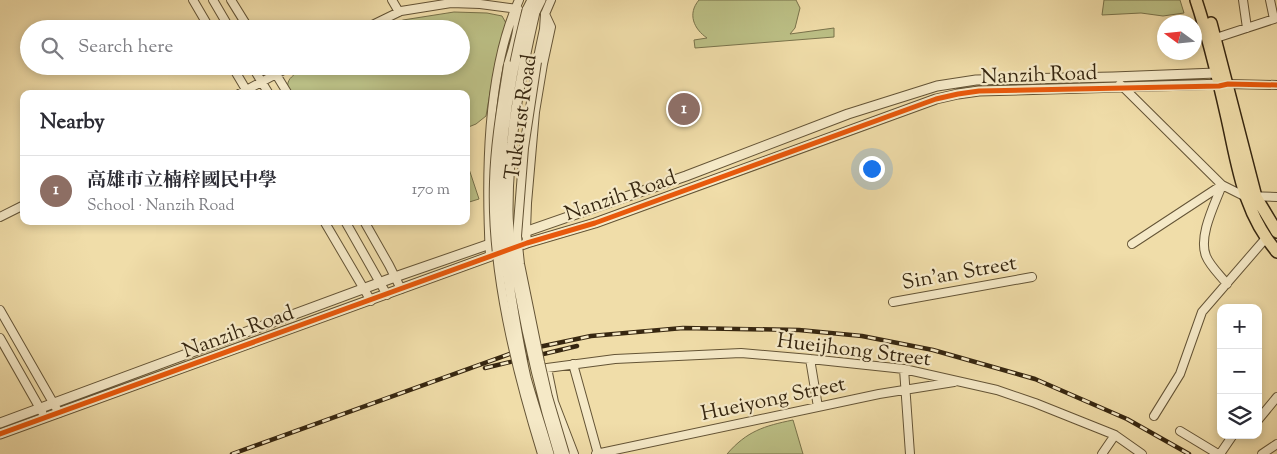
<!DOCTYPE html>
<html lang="en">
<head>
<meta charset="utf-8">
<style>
  :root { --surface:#fff; --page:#f7f7f7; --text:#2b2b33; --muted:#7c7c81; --line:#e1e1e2; --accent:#2563eb }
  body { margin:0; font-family:"Sorts Mill Goudy","Noto Serif TC",serif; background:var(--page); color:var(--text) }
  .controls { position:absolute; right:15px; bottom:15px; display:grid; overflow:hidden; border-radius:10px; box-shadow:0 2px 8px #0003 }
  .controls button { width:45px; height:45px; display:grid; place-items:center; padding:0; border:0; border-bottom:1px solid var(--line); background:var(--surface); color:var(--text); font:25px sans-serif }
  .compass { position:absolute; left:1157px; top:15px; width:45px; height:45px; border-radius:50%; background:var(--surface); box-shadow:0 2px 8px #0003; rotate:285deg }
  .you { position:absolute; left:871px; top:168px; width:18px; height:18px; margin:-12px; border:4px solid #fff; border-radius:50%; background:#1a73e8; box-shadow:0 0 0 8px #1a73e833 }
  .badge { display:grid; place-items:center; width:32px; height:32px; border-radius:50%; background:var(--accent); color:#fff; font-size:16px; font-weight:700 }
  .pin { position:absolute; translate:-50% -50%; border:2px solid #fff; box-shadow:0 1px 5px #0006 }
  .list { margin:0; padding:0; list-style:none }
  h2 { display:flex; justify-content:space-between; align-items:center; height:65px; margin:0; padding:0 20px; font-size:21px }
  h2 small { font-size:16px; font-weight:400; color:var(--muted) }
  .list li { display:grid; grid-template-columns:32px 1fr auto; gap:15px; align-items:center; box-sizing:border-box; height:70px; padding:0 20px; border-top:1px solid var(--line) }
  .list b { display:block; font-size:19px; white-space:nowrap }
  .list p { margin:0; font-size:16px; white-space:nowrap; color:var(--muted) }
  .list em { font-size:16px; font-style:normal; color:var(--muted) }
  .icon { flex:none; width:28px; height:28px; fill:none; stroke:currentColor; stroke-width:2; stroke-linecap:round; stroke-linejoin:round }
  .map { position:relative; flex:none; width:1277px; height:454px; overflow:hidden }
  .search { position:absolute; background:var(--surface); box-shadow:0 2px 8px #0003; left:20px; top:20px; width:450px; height:55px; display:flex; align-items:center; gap:12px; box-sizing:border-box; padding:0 18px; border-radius:28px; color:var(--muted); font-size:19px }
  .panel { position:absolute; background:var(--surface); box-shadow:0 2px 8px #0003; left:20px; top:90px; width:450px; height:135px; border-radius:10px }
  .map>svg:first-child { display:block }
  .green { fill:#bcc086; stroke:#79734b }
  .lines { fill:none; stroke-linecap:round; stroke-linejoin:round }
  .minor-casing { stroke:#645436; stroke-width:10 }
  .tertiary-casing { stroke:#645436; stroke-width:11 }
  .primary-casing { stroke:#362610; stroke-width:14 }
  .minor { stroke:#f5e9c7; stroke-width:8 }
  .tertiary { stroke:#f5e9c7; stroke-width:9 }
  .primary { stroke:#f0dda9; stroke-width:11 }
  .rail-casing { stroke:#362610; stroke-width:4.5 }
  .rail { stroke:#f5e9c7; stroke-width:2.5; stroke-dasharray:8; stroke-linecap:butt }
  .minor-bridge-casing { stroke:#645436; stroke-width:10; stroke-linecap:butt }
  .tertiary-bridge-casing { stroke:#645436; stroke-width:11; stroke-linecap:butt }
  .minor-bridge { stroke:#f5e9c7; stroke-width:8 }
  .tertiary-bridge { stroke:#f5e9c7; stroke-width:9 }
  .cycleway-casing { stroke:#f5e9c7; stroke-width:8 }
  .cycleway { stroke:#e8590c; stroke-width:5 }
  .labels { text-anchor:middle; stroke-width:4.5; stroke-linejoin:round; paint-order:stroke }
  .street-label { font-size:21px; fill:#362610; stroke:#f5e9c7 }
</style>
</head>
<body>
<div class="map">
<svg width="1277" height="454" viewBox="0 0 1277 454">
  <rect width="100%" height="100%" fill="#f0dda9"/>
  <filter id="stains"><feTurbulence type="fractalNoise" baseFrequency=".004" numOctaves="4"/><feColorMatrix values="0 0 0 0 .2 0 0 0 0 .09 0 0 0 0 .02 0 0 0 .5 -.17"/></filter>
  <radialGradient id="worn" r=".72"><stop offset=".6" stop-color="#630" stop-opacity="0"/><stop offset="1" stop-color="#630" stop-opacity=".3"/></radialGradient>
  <path class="green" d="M699 0H796L800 8 795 28 790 34 834 28V37L695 48 694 40 707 38C694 29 687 14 699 0Z
    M1104 0H1180L1184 13 1163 16 1141 13 1102 15Z
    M454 12 487 13 502 16 506 23 505 30 495 64 486 116 476 124 466 128V94H290C282 78 296 74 308 66H461V29H381L403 20Z
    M468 166 479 199 466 203V167Z
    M793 420 803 454H727C747 431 764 426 793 420Z"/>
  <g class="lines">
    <g class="minor-casing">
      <path id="minor" d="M193 0 210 29
        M213 0 230 29
        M231 0 249 29
        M392 0 399 12
        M1243 0 1247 28
        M1270 0 1274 19
        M364 29 401 11 451 3 480 4 518 9
        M1216 38 1277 18
        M537 62 544 29 545 14 551 0
        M508 65C512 50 523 22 515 8
        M232 66 248 93
        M252 66 269 94
        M271 66 288 94
        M1120 84 1222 185 1244 196 1277 197
        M1228 84 1277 85
        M239 94 291 66
        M1222 185C1215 204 1198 236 1206 256 1210 266 1220 275 1227 284
        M0 217 24 205
        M324 221 371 301
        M345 221 387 295
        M364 221 389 265 401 289
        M527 243 526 230 527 203 535 112 543 64 551 27 545 14
        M1132 244 1222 185
        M490 256C486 178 486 73 519 0
        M893 302 1032 277
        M0 310 59 413
        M0 338 42 412
        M810 359 818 407
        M573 364 598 454
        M904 369 910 454
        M1154 416 1180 374 1202 312 1266 238
        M1258 420 1277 397
        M1180 431 1218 454
        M574 454 554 402 547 368 615 359 741 353 810 359 904 369 997 390 1035 403 1115 435 1142 454
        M596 454 879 394 954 382
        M1102 454 1115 435
        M1220 454 1233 435
        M1262 454 1277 444"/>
    </g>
    <g class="tertiary-casing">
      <path id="tertiary" d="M527 10 532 0
        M535 12 541 0
        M0 423 395 277 686 176 848 114 937 86 976 80 1113 77 1216 73 1220 76
        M0 434 527 243 595 223 936 99 958 94 979 91 1225 84"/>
    </g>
    <g class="primary-casing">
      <path id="primary" d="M1196 0C1209 39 1218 78 1227 118 1238 167 1243 212 1277 252
        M1211 23 1256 197 1277 232"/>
    </g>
    <use href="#minor" class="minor"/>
    <use href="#tertiary" class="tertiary"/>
    <use href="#primary" class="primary"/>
    <g class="rail-casing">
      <path id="rail" d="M485 368 577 346
        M232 454 515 352 591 336 683 328 799 330 862 336 933 350 1035 379 1127 419 1189 454"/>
    </g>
    <use href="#rail" class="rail"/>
    <g class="minor-bridge-casing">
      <path id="minor-bridge" d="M537 62 524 148 517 236 520 264 540 362 548 397 565 454
        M508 65C502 104 495 143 494 182 491 271 516 370 542 454"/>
    </g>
    <g class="tertiary-bridge-casing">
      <path id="tertiary-bridge" d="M527 10C510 76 498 145 500 213 501 237 505 261 509 284 514 316 519 347 526 378 533 403 542 429 549 454
        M535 12C520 77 508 143 508 210 508 236 514 263 519 289 529 345 542 399 559 454"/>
    </g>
    <use href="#minor-bridge" class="minor-bridge"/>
    <use href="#tertiary-bridge" class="tertiary-bridge"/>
    <g class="cycleway-casing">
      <path id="cycleway" d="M0 434 527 243 595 223 936 99 958 94 979 91 1219 86 1228 84 1277 85"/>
    </g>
    <use href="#cycleway" class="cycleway"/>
  </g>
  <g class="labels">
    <g class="street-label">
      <text transform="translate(1039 74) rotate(-2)" y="7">Nanzih Road</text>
      <text transform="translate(520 117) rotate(-82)" y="7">Tuku 1st Road</text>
      <text transform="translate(620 195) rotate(-19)" y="7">Nanzih Road</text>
      <text transform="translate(959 272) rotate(-10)" y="7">Sin'an Street</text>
      <text transform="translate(238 331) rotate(-20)" y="7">Nanzih Road</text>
      <text transform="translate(854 349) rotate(7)" y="7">Hueijhong Street</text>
      <text transform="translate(773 398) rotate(-12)" y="7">Hueiyong Street</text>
    </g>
  </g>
  <rect width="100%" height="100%" filter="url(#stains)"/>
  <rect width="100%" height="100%" fill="url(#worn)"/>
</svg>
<div class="controls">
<button>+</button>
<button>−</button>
<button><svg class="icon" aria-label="layers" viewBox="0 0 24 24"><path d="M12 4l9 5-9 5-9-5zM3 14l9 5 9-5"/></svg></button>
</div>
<svg class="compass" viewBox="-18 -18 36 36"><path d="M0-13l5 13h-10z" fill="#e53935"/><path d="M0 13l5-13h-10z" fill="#7c7c81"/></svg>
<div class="you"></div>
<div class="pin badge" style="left:684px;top:109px;background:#8d6e63">1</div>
<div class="search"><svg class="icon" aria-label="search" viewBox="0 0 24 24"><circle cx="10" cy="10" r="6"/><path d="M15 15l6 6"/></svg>Search here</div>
<section class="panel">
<h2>Nearby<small></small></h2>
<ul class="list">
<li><span class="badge" style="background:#8d6e63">1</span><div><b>高雄市立楠梓國民中學</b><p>School · Nanzih Road</p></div><em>170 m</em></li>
</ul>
</section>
</div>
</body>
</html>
